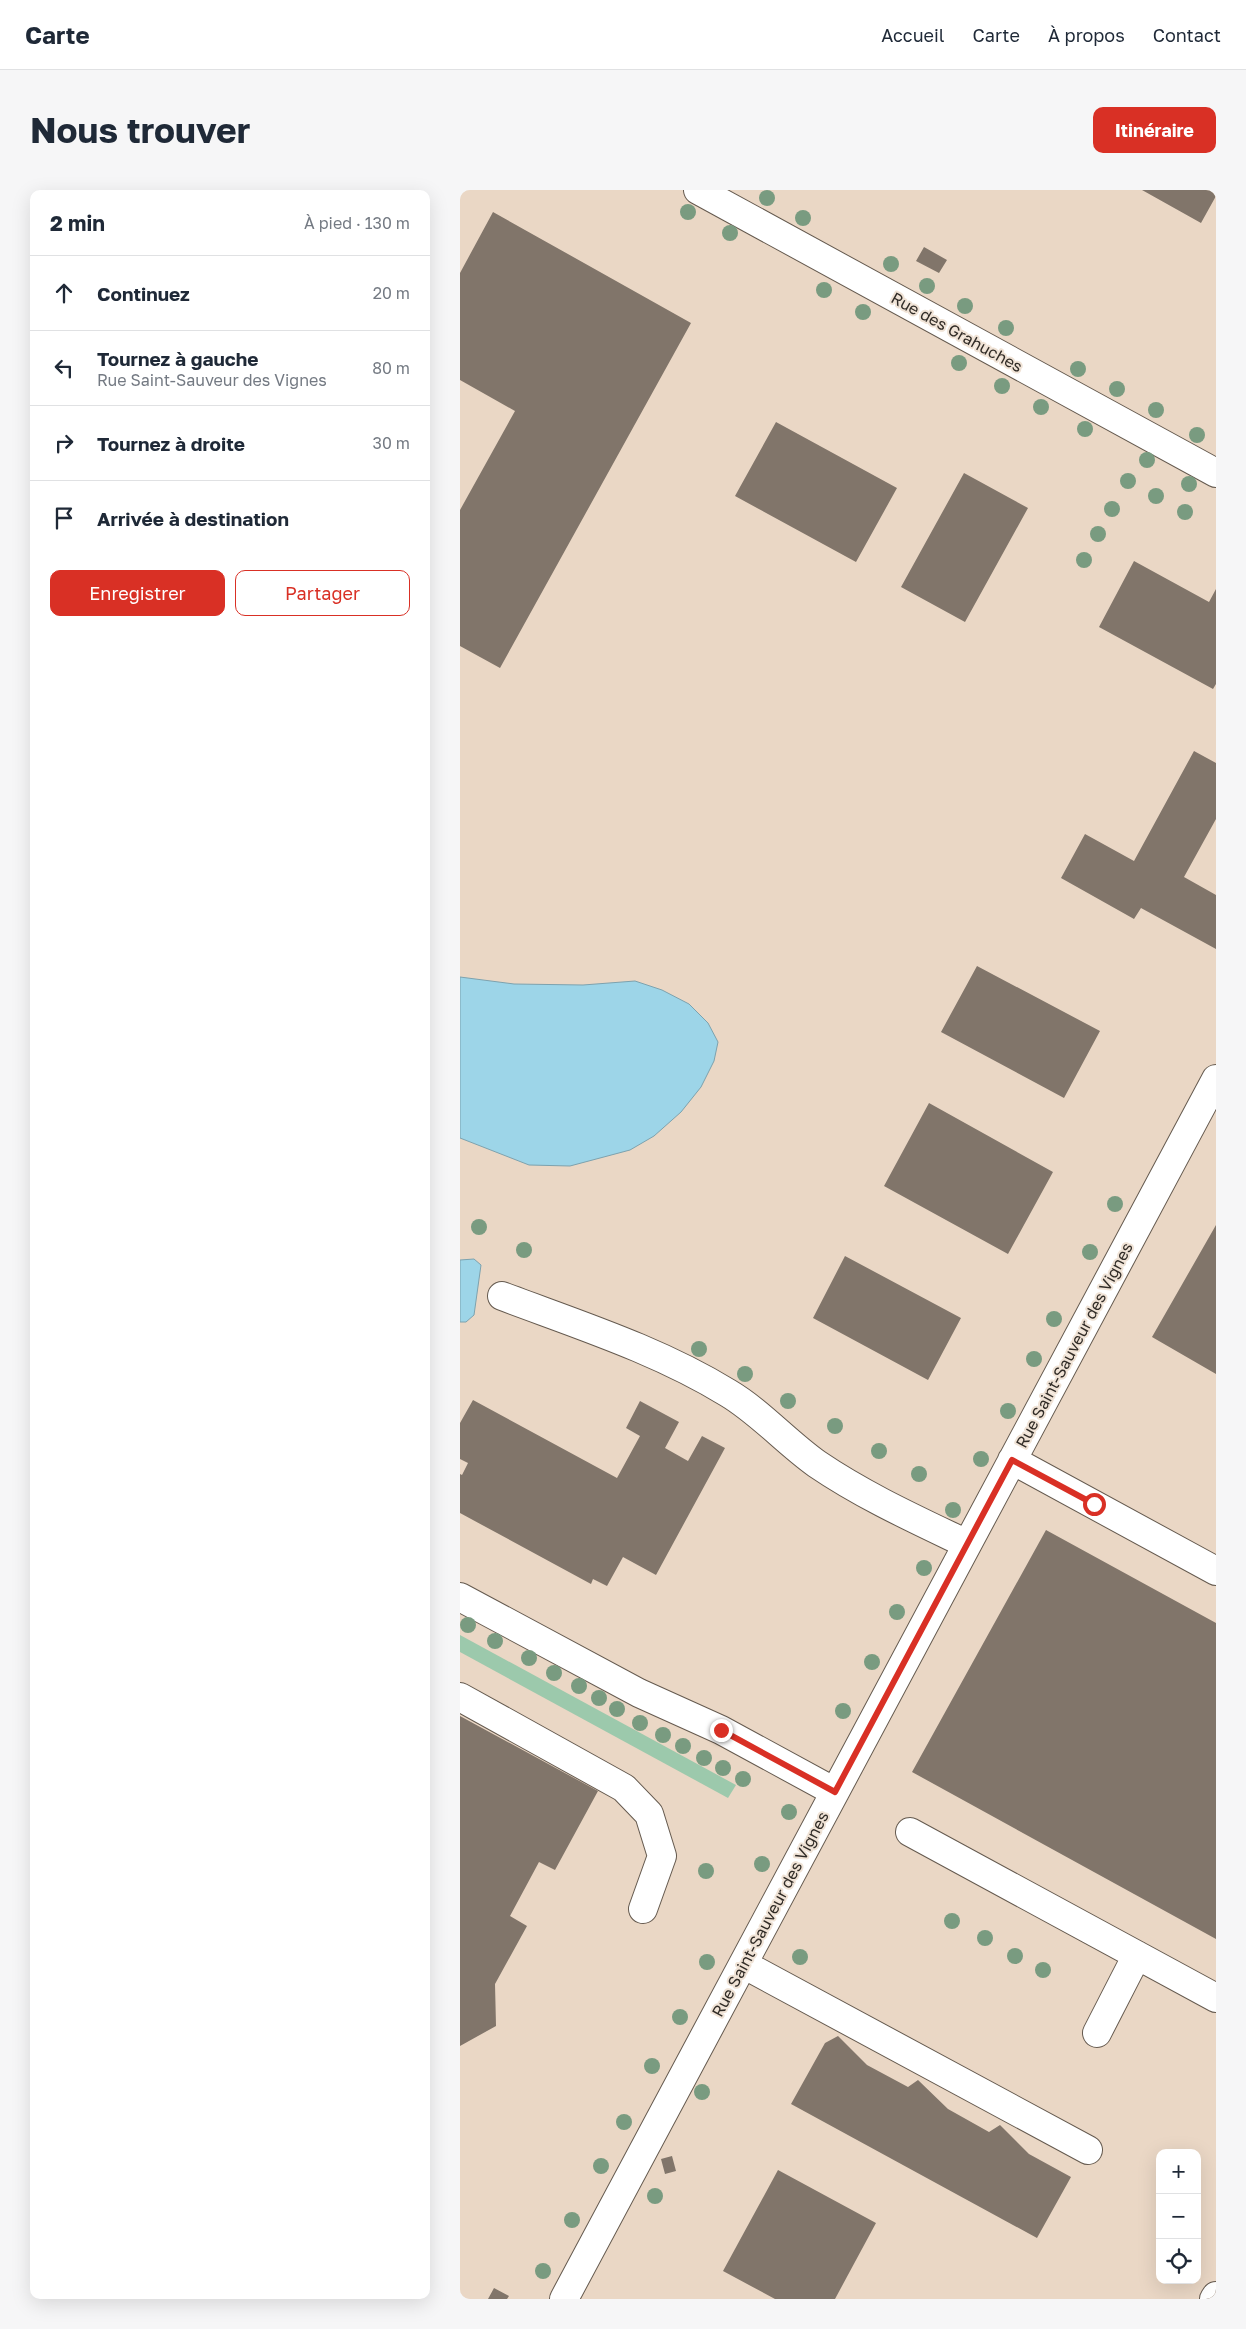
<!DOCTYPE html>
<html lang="fr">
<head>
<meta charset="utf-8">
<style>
  :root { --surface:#fff; --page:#f6f6f7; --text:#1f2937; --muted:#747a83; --line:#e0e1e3; --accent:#d93025 }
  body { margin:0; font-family:"Golos Text",sans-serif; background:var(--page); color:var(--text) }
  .controls { position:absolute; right:15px; bottom:15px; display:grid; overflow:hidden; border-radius:10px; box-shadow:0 5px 20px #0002 }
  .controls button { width:45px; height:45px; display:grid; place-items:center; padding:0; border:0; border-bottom:1px solid var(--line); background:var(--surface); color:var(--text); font:25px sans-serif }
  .stop { position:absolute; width:15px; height:15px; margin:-11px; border:4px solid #d93025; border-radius:50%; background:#fff }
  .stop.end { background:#d93025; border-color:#fff; box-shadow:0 1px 5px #0008 }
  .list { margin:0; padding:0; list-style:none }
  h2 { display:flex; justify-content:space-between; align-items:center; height:65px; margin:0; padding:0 20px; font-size:21px }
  h2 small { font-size:16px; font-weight:400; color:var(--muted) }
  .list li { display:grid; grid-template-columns:32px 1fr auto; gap:15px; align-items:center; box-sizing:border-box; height:75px; padding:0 20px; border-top:1px solid var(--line) }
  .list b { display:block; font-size:19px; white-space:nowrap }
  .list p { margin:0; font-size:16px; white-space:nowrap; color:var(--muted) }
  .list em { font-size:16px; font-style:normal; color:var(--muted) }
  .actions { display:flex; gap:10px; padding:15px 20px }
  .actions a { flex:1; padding:11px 0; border:1px solid var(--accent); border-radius:10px; text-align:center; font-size:18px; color:var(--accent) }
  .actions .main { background:var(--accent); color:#fff }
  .icon { flex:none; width:28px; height:28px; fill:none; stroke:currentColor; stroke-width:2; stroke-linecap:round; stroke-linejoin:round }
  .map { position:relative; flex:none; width:756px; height:2109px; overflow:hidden; border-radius:10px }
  header { display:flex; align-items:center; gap:30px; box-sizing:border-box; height:70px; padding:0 25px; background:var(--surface); border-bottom:1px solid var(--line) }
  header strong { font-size:24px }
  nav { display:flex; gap:28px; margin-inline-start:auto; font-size:18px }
  .intro { display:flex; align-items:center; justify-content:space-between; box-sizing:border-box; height:120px; padding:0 30px }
  h1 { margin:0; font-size:35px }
  .button { padding:12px 22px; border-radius:10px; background:var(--accent); color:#fff; font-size:18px; font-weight:700 }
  main { display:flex; gap:30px; padding:0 30px }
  aside { flex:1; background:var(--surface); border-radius:10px; box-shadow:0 5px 20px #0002 }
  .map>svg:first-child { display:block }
  .built { fill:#ead7c5; fill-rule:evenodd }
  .green { fill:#9cc9ac }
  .water { fill:#9dd5e8; stroke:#7da2ae }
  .building { fill:#81756a }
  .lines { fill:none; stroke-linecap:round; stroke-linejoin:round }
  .minor-casing { stroke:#655a4f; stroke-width:30 }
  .minor { stroke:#fff; stroke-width:28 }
  .tree { fill:#799b80 }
  .route { stroke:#d93025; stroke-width:6 }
  .labels { text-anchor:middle; stroke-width:4; stroke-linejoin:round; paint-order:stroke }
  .street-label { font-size:16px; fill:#312c27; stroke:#f0e3d6 }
</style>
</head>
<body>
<header>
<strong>Carte</strong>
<nav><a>Accueil</a><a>Carte</a><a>À propos</a><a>Contact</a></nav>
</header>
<div class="intro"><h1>Nous trouver</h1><a class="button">Itinéraire</a></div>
<main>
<aside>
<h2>2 min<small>À pied · 130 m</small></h2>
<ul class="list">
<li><svg class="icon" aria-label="ahead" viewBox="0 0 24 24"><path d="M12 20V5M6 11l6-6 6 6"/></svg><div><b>Continuez</b></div><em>20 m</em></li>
<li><svg class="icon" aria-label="left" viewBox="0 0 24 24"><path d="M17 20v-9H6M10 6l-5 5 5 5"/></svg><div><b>Tournez à gauche</b><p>Rue Saint-Sauveur des Vignes</p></div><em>80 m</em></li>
<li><svg class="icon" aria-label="right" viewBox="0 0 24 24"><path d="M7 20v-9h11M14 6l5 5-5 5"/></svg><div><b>Tournez à droite</b></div><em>30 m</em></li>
<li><svg class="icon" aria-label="arrive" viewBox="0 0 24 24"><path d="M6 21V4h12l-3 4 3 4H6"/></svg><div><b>Arrivée à destination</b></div></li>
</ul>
<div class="actions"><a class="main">Enregistrer</a><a>Partager</a></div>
</aside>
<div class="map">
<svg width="756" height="2109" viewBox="0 0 756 2109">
  <rect width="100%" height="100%" fill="#f0e3d6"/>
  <path class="built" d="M0 0H756V2109H0ZM700 1963H737V2090H700Z"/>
  <path class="green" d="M0 1445 276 1595 268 1608 0 1462Z"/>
  <path class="water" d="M0 787 54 794 123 795 175 791 202 800 229 814 248 833 258 852 254 871 241 897 221 922 194 946 170 960 110 976 69 975 0 948Z
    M14 1069 21 1075 14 1125 6 1132H0V1070Z"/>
  <path class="building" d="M682 0H756V6L741 33Z
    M33 22 231 133 40 478 0 456V320L55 221 0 190V83Z
    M464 57 487 70 479 83 456 71Z
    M316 232 437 298 396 372 275 306Z
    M504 283 568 318 505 432 441 397Z
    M674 371 749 412 756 399V494L753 499 639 437Z
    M734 561 756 573V629L724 687 756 705V759L681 718 674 729 601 688 625 644 674 671Z
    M517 776 640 841 604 908 481 842Z
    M469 913 593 982 548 1064 424 996Z
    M756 1035V1184L692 1147Z
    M385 1066 501 1128 468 1190 353 1128Z
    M13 1210 157 1288 180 1246 166 1238 180 1211 219 1232 205 1258 228 1271 242 1246 265 1258 196 1385 163 1367 147 1396 133 1389 131 1394 0 1323V1284L2 1285 8 1273 0 1269V1233Z
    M586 1340 756 1433V1749L452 1582Z
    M0 1526 138 1601 95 1680 79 1672 50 1726 67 1736 35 1794 36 1836 0 1856Z
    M378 1846 407 1875 448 1897 458 1890 488 1919 529 1942 540 1935 569 1964 611 1987 577 2048 331 1914 365 1853Z
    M212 1966 216 1981 205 1984 201 1969Z
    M318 1980 416 2033 375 2109H315L263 2081Z
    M34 2098 49 2106 47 2109H28Z"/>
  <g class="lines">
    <g class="minor-casing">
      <path id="minor" d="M238 0 756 283
        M42 1106C119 1135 198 1160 268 1203 300 1222 326 1252 357 1274 404 1306 457 1330 507 1354
        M552 1270 756 1381
        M0 1407 179 1503 261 1540 375 1602
        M0 1507 164 1598 189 1624 202 1666 183 1719
        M450 1642 756 1808
        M283 1774 628 1960
        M637 1843 677 1765
        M104 2109 756 889
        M754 2109 756 2106"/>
    </g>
    <use href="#minor" class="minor"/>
  </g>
  <g class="tree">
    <circle cx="307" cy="8" r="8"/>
    <circle cx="228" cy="22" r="8"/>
    <circle cx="343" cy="28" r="8"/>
    <circle cx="270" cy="43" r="8"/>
    <circle cx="431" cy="74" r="8"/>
    <circle cx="467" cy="96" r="8"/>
    <circle cx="364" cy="100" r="8"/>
    <circle cx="505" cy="116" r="8"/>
    <circle cx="403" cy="122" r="8"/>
    <circle cx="546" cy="138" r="8"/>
    <circle cx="499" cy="173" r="8"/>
    <circle cx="618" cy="179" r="8"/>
    <circle cx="542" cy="196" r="8"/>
    <circle cx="657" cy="199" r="8"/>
    <circle cx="581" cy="217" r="8"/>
    <circle cx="696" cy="220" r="8"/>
    <circle cx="625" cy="239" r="8"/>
    <circle cx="737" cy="245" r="8"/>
    <circle cx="687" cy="270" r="8"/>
    <circle cx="668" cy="291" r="8"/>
    <circle cx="729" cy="294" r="8"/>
    <circle cx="696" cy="306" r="8"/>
    <circle cx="652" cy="319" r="8"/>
    <circle cx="725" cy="322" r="8"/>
    <circle cx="638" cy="344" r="8"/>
    <circle cx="624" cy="370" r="8"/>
    <circle cx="655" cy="1014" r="8"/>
    <circle cx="19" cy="1037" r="8"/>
    <circle cx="64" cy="1060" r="8"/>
    <circle cx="630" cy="1062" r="8"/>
    <circle cx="594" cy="1129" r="8"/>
    <circle cx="239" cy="1159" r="8"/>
    <circle cx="574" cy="1169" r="8"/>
    <circle cx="285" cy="1184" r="8"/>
    <circle cx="328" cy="1211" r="8"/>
    <circle cx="548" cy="1221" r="8"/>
    <circle cx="375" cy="1236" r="8"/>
    <circle cx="419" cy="1261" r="8"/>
    <circle cx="521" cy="1269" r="8"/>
    <circle cx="459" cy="1284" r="8"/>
    <circle cx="493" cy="1320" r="8"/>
    <circle cx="464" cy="1378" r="8"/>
    <circle cx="437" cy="1422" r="8"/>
    <circle cx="8" cy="1435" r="8"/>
    <circle cx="35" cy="1451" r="8"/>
    <circle cx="69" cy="1468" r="8"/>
    <circle cx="412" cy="1472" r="8"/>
    <circle cx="94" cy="1483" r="8"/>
    <circle cx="119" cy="1496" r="8"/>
    <circle cx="139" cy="1508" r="8"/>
    <circle cx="157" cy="1519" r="8"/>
    <circle cx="383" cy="1521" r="8"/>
    <circle cx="180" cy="1533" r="8"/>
    <circle cx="203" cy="1545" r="8"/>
    <circle cx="223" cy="1556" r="8"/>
    <circle cx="244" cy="1568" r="8"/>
    <circle cx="263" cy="1578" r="8"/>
    <circle cx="283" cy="1589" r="8"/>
    <circle cx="329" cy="1622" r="8"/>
    <circle cx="302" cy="1674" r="8"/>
    <circle cx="246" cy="1681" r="8"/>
    <circle cx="492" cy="1731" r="8"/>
    <circle cx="525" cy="1748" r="8"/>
    <circle cx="555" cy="1766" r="8"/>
    <circle cx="340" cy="1767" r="8"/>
    <circle cx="247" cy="1772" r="8"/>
    <circle cx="583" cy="1780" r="8"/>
    <circle cx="220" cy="1827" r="8"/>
    <circle cx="192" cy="1876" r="8"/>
    <circle cx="242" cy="1902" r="8"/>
    <circle cx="164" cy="1932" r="8"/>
    <circle cx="141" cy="1976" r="8"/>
    <circle cx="195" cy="2006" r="8"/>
    <circle cx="112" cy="2030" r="8"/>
    <circle cx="83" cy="2081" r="8"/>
  </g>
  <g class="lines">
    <path class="route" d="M261 1540 375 1602 552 1270 634 1314"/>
  </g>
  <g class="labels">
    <g class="street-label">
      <text transform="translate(497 142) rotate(29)" y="6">Rue des Grahuches</text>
      <text transform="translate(614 1155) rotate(-62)" y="6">Rue Saint-Sauveur des Vignes</text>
      <text transform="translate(310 1724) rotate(-62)" y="6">Rue Saint-Sauveur des Vignes</text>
    </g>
  </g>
</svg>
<div class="controls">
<button>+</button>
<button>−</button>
<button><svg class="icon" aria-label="locate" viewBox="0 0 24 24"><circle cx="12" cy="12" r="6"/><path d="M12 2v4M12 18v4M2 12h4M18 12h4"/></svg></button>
</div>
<div class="stop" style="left:634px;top:1314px"></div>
<div class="stop end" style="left:261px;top:1540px"></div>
</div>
</main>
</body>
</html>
